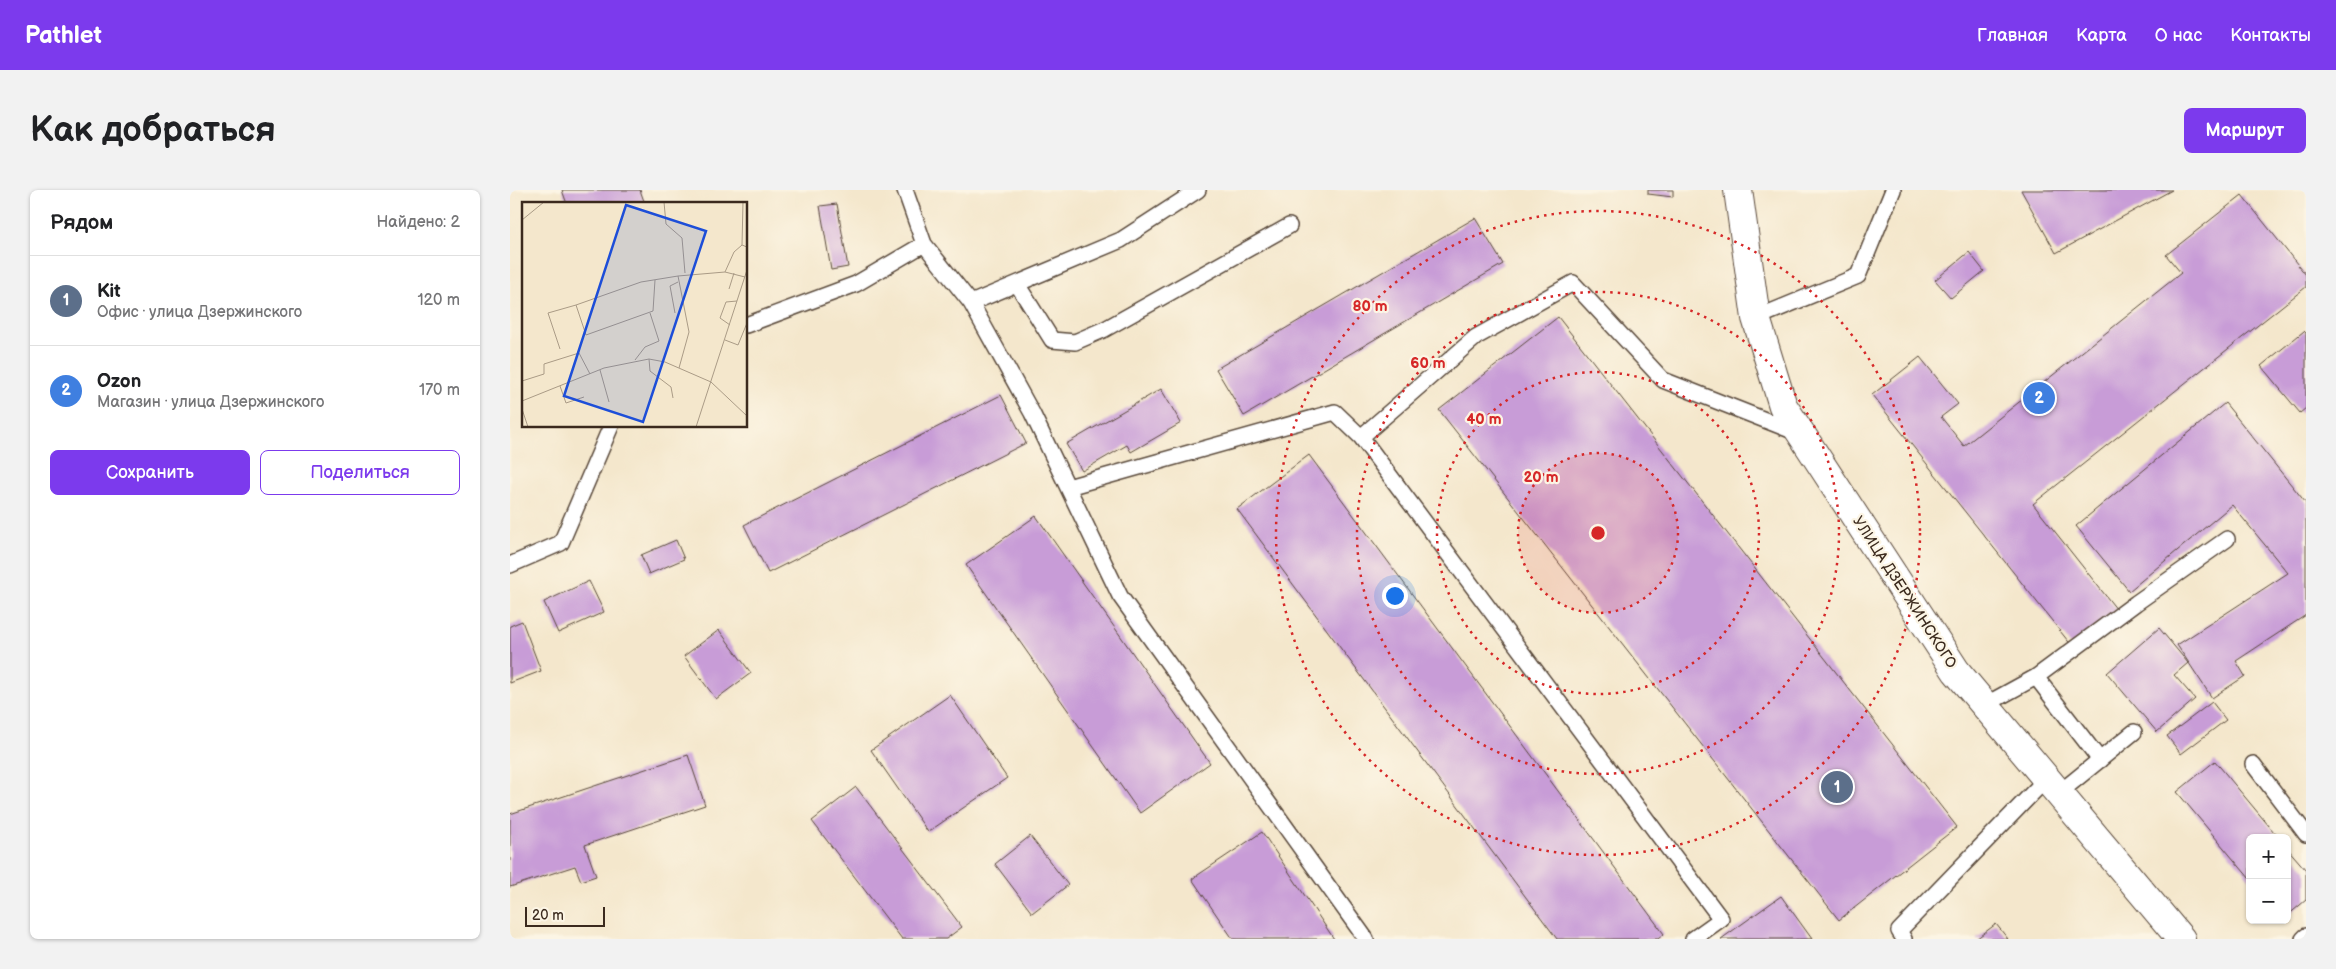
<!DOCTYPE html>
<html lang="ru">
<head>
<meta charset="utf-8">
<style>
  :root { --surface:#fff; --page:#f2f2f2; --text:#202124; --muted:#757577; --line:#e0e0e0; --accent:#7c3aed }
  body { margin:0; font-family:"Balsamiq Sans",sans-serif; background:var(--page); color:var(--text) }
  .controls { position:absolute; right:15px; bottom:15px; display:grid; overflow:hidden; border-radius:8px; box-shadow:0 1px 4px #0004 }
  .controls button { width:45px; height:45px; display:grid; place-items:center; padding:0; border:0; border-bottom:1px solid var(--line); background:var(--surface); color:var(--text); font:25px sans-serif }
  .scale { position:absolute; left:15px; bottom:12px; width:80px; box-sizing:border-box; padding-left:5px; border:2px solid #3b2a1e; border-top:0; font-size:14px; line-height:18px; white-space:nowrap; color:#3b2a1e; -webkit-text-stroke:4px #fcf5e5; paint-order:stroke }
  .you { position:absolute; left:884px; top:405px; width:18px; height:18px; margin:-12px; border:4px solid #fff; border-radius:50%; background:#1a73e8; box-shadow:0 0 0 8px #1a73e833 }
  .badge { display:grid; place-items:center; width:32px; height:32px; border-radius:50%; background:var(--accent); color:#fff; font-size:16px; font-weight:700 }
  .pin { position:absolute; translate:-50% -50%; border:2px solid #fff; box-shadow:0 1px 5px #0006 }
  .list { margin:0; padding:0; list-style:none }
  h2 { display:flex; justify-content:space-between; align-items:center; height:65px; margin:0; padding:0 20px; font-size:21px }
  h2 small { font-size:16px; font-weight:400; color:var(--muted) }
  .list li { display:grid; grid-template-columns:32px 1fr auto; gap:15px; align-items:center; box-sizing:border-box; height:90px; padding:0 20px; border-top:1px solid var(--line) }
  .list b { display:block; font-size:19px; white-space:nowrap }
  .list p { margin:0; font-size:16px; white-space:nowrap; color:var(--muted) }
  .list em { font-size:16px; font-style:normal; color:var(--muted) }
  .actions { display:flex; gap:10px; padding:15px 20px }
  .actions a { flex:1; padding:11px 0; border:1px solid var(--accent); border-radius:8px; text-align:center; font-size:18px; color:var(--accent) }
  .actions .main { background:var(--accent); color:#fff }
  .map { position:relative; flex:none; width:1796px; height:749px; overflow:hidden; border-radius:8px }
  header { display:flex; align-items:center; gap:30px; box-sizing:border-box; height:70px; padding:0 25px; background:var(--accent); color:#fff }
  header strong { font-size:24px }
  nav { display:flex; gap:28px; margin-inline-start:auto; font-size:18px }
  .intro { display:flex; align-items:center; justify-content:space-between; box-sizing:border-box; height:120px; padding:0 30px }
  h1 { margin:0; font-size:35px }
  .button { padding:12px 22px; border-radius:8px; background:var(--accent); color:#fff; font-size:18px; font-weight:700 }
  main { display:flex; gap:30px; padding:0 30px }
  aside { flex:1; background:var(--surface); border-radius:8px; box-shadow:0 1px 4px #0004 }
  .map>svg:first-child { display:block }
  .building { fill:#c89cd7 }
  .lines { fill:none; stroke-linecap:round; stroke-linejoin:round }
  .lane-casing { stroke:#574638; stroke-width:18 }
  .primary-casing { stroke:#574638; stroke-width:30 }
  .lane { stroke:#fff; stroke-width:15 }
  .primary { stroke:#fff; stroke-width:28 }
  .ring { fill:none; stroke:#d62828; stroke-width:2.5; stroke-dasharray:2.5 5 }
  .labels { text-anchor:middle; stroke-width:4.5; stroke-linejoin:round; paint-order:stroke }
  .street-label { font-size:15px; fill:#3b2a1e; stroke:#fcf5e5 }
  .inset-road { fill:none; stroke:#aa9b86; stroke-width:1 }
  .view { fill:#1d4ed8; fill-opacity:0.15; stroke:#1d4ed8; stroke-width:2.5 }
  .inset-edge { fill:none; stroke:#3b2a1e; stroke-width:2.5 }
  .centre { fill:#d62828; stroke:#fcf5e5; stroke-width:2.5 }
  .ring-label { font-size:15px; text-anchor:middle; font-weight:bold; fill:#d62828; stroke:#fcf5e5; stroke-width:4.5; stroke-linejoin:round; paint-order:stroke }
</style>
</head>
<body>
<header>
<strong>Pathlet</strong>
<nav><a>Главная</a><a>Карта</a><a>О нас</a><a>Контакты</a></nav>
</header>
<div class="intro"><h1>Как добраться</h1><a class="button">Маршрут</a></div>
<main>
<aside>
<h2>Рядом<small>Найдено: 2</small></h2>
<ul class="list">
<li><span class="badge" style="background:#5c6f8a">1</span><div><b>Kit</b><p>Офис · улица Дзержинского</p></div><em>120 m</em></li>
<li><span class="badge" style="background:#3f7fe0">2</span><div><b>Ozon</b><p>Магазин · улица Дзержинского</p></div><em>170 m</em></li>
</ul>
<div class="actions"><a class="main">Сохранить</a><a>Поделиться</a></div>
</aside>
<div class="map">
<svg width="1796" height="749" viewBox="0 0 1796 749">
  <rect width="100%" height="100%" fill="#fcf5e5"/>
  <filter id="ink" filterUnits="userSpaceOnUse"><feTurbulence type="fractalNoise" baseFrequency=".02" numOctaves="2"/><feDisplacementMap in="SourceGraphic" scale="10" xChannelSelector="R" yChannelSelector="G"/><feConvolveMatrix kernelMatrix="1 2 1 2 8 2 1 2 1" color-interpolation-filters="sRGB"/></filter>
  <filter id="wash" filterUnits="userSpaceOnUse"><feTurbulence type="fractalNoise" baseFrequency=".0096" numOctaves="4" result="noise"/><feDisplacementMap in="SourceGraphic" scale="20" xChannelSelector="R" yChannelSelector="G"/><feGaussianBlur stdDeviation="1.12" result="paint"/><feColorMatrix in="noise" values="0 0 0 0 0 0 0 0 0 0 0 0 0 0 0 0 0 1.4 0 .05"/><feComposite in="paint" operator="in"/></filter>
  <g filter="url(#wash)">
    <rect width="100%" height="100%" fill="#f4e7cc"/>
    <g id="blocks">
      <path class="building" d="M52 0H130L135 14H57Z
        M1138 0H1163V7L1138 4Z
        M1511 0H1662L1546 63Z
        M1732 5 1796 85V97L1523 314 1607 420 1562 456 1362 205 1410 167 1448 214 1431 227 1454 256 1671 83 1656 65Z
        M327 14 338 77 321 80 310 16Z
        M965 28 993 74 734 226 706 179Z
        M1459 62 1474 81 1441 108 1425 90Z
        M1048 127 1447 637 1329 730 929 220Z
        M1794 141 1796 143V218L1790 223 1751 176Z
        M651 199 671 233 621 262 617 255 572 281 556 254Z
        M491 205 516 253 258 383 234 335Z
        M1715 213 1796 313V425L1726 471 1735 486 1702 508 1667 455 1778 383 1722 315 1619 401 1566 336Z
        M799 265 1154 744 1148 749H1047L727 319Z
        M526 326 700 573 630 623 456 375Z
        M166 350 174 369 139 384 131 365Z
        M79 391 94 422 48 443 34 412Z
        M12 431 31 481 0 493V436Z
        M1649 438 1678 473 1664 485 1685 509 1647 542 1597 483Z
        M209 440 241 483 206 509 174 466Z
        M440 505 497 588 418 642 361 560Z
        M1702 512 1716 530 1671 564 1657 546Z
        M178 565 195 615 75 655 86 686 71 691 65 676 0 697V624Z
        M1705 571 1769 648H1740V689L1667 602Z
        M346 597 452 737 436 749H392L302 631Z
        M752 642 824 749H723L682 689Z
        M520 646 558 695 522 723 485 674Z
        M1777 658 1796 680V710L1777 726Z
        M1271 706 1302 749H1211Z
        M1486 734 1498 749H1466Z"/>
    </g>
  </g>
  <g filter="url(#ink)">
    <use href="#blocks" fill-opacity="0" stroke="#574638" stroke-width="1"/>
    <g class="lines">
      <g class="lane-casing">
        <path id="lane" d="M395 0 414 54 461 113 611 50 688 0
          M507 94 542 150 565 152 595 139 779 36
          M461 113 522 223 610 406 856 749
          M1246 128 1348 86 1383 0
          M236 135 346 94 414 54
          M851 247 966 147 1063 93 1153 190 1288 243
          M558 297 825 222 851 247 1211 729 1183 749
          M0 375 51 353 101 236
          M1526 487 1590 570
          M1475 515 1526 487 1626 413 1717 349
          M1743 574 1796 644
          M1549 603 1624 542
          M1394 749 1389 741 1536 589
          M1793 749 1796 746"/>
      </g>
      <g class="primary-casing">
        <path id="primary" d="M1228 0 1246 128 1273 216 1446 481 1671 749"/>
      </g>
      <use href="#lane" class="lane"/>
      <use href="#primary" class="primary"/>
    </g>
  </g>
  <circle cx="1088" cy="343" r="80" fill="#d62828" fill-opacity=".12"/>
  <g class="ring">
    <circle cx="1088" cy="343" r="80"/>
    <circle cx="1088" cy="343" r="161"/>
    <circle cx="1088" cy="343" r="241"/>
    <circle cx="1088" cy="343" r="322"/>
  </g>
  <g class="labels">
    <g class="street-label">
      <text transform="translate(1395 402) rotate(57)" y="5">УЛИЦА ДЗЕРЖИНСКОГО</text>
    </g>
  </g>
  <g transform="translate(12 12)">
    <rect width="225" height="225" fill="#f4e7cc"/>
    <path class="inset-road" d="M142 0 144 22 160 36 163 71M221 0 220 43 225 45M0 18 22 0M203 70 212 50 220 43M133 78 131 109 64 133 54 103 119 80 156 74M207 87 212 71M153 111 148 84 156 80M208 123 198 116 204 100 215 99M203 138 216 143 225 121M38 147 26 111 54 103M127 157 128 169 149 185 151 196M113 158 123 145 137 139 128 111M157 166 167 130 156 74 203 70 223 75M78 168 87 200M0 179 22 172V162L57 151 68 172M38 184 44 201 62 195M0 199 82 166 127 157 143 160 189 180 225 214M0 207 6 225M174 225 225 68"/>
    <path class="view" d="M104 3 184 29 121 220 42 194Z"/>
    <rect width="225" height="225" class="inset-edge"/>
  </g>
  <circle cx="1088" cy="343" r="8" class="centre"/>
  <g class="ring-label">
    <text x="860" y="121">80 m</text>
    <text x="918" y="178">60 m</text>
    <text x="974" y="234">40 m</text>
    <text x="1031" y="292">20 m</text>
  </g>
</svg>
<div class="controls">
<button>+</button>
<button>−</button>
</div>
<div class="scale">20 m</div>
<div class="you"></div>
<div class="pin badge" style="left:1327px;top:597px;background:#5c6f8a">1</div>
<div class="pin badge" style="left:1529px;top:208px;background:#3f7fe0">2</div>
</div>
</main>
</body>
</html>
